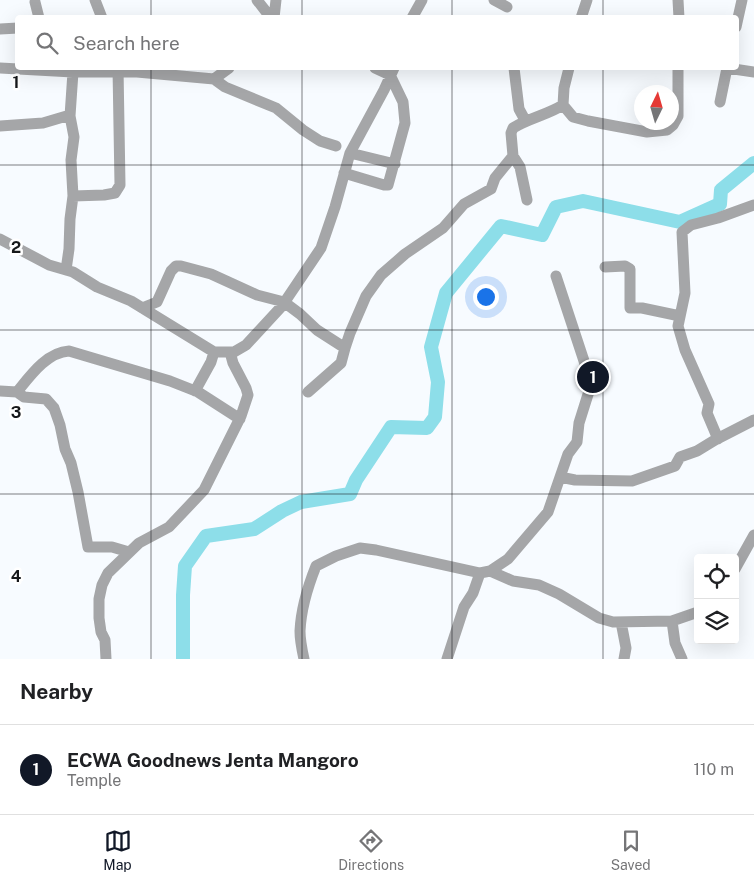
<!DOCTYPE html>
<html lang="en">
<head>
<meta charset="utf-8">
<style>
  :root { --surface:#fff; --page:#f6f6f6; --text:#202124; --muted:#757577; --line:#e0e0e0; --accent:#111827 }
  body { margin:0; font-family:"Public Sans",sans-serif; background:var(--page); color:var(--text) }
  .controls { position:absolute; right:15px; bottom:15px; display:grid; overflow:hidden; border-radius:5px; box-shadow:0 5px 20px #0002 }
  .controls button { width:45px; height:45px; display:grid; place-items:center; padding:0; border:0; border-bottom:1px solid var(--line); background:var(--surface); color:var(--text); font:25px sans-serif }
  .compass { position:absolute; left:634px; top:85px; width:45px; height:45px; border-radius:50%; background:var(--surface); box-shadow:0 5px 20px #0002; rotate:5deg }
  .you { position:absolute; left:485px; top:296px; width:18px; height:18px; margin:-12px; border:4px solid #fff; border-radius:50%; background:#1a73e8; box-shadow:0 0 0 8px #1a73e833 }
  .badge { display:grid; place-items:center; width:32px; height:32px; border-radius:50%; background:var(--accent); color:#fff; font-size:16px; font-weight:700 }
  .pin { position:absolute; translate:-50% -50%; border:2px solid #fff; box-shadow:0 1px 5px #0006 }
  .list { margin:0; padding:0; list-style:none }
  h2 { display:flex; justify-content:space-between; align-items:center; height:65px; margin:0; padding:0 20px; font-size:21px }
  h2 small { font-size:16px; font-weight:400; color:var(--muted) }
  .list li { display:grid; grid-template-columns:32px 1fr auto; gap:15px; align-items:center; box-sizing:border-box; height:90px; padding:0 20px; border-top:1px solid var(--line) }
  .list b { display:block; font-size:19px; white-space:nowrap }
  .list p { margin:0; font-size:16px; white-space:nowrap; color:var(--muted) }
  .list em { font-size:16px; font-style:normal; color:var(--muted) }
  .icon { flex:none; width:28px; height:28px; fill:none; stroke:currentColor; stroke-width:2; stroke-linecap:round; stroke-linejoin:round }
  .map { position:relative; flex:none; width:754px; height:659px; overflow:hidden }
  .search { position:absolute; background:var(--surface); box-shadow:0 5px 20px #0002; left:15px; right:15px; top:15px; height:55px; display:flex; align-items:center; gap:12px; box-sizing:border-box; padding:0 18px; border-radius:5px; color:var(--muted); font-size:19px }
  .sheet { height:155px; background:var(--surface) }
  nav { display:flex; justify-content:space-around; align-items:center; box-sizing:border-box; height:70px; border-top:1px solid var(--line); background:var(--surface); font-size:14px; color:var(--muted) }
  nav a { display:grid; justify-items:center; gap:2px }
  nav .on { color:var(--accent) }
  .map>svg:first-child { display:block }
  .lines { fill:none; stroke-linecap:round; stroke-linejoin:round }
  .river { stroke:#8ddee9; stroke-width:14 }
  .minor { stroke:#a5a6a8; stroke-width:11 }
  .grid { fill:none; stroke:#16181a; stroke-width:1; stroke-opacity:0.55 }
  .grid-label { font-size:16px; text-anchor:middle; font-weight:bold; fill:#16181a; stroke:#fff; stroke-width:5; stroke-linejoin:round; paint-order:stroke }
</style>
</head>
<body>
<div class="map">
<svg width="754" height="659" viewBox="0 0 754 659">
  <rect width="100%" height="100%" fill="#f7fbff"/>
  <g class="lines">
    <path class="river" d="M183 659V595L185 566 206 536 254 529 282 511 301 502 350 494 356 480 391 427 427 428 435 417 438 382 431 347 446 293 501 226 542 235 556 207 583 201 680 222 720 204 721 190 754 163"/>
    <path class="minor" d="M95 0 102 18
      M257 0 271 18
      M494 0 507 7
      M678 0 679 18
      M35 2 39 18
      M274 18 276 0
      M412 18 422 0
      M581 18 587 0
      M736 27 742 0
      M0 29 18 28
      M0 68 73 72H137L214 79 225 87 276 108 303 130 320 141 336 146
      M514 68 519 109 525 120
      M727 68 754 72
      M214 79 229 68
      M720 102 727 68
      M563 105 573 117 588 121 647 132 667 130 673 125 678 116V68
      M0 126 43 123 70 115
      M350 153 395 164
      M513 156 520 167 527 200
      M344 173 384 185H388L405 123 403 102 390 75 375 68
      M73 196 104 195 115 193 120 185 118 68
      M0 239 49 265 73 272 97 287 131 301 214 352H234L246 345 282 306 321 248 335 207 350 153 384 90 394 68
      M605 267 625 266 630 269V308H642L680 316
      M66 270 69 249 70 219 73 196 71 160 74 137 70 116 73 72
      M142 308 157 302 171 271 176 266H181L211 274 257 295 284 302 300 314 317 330 345 348 350 333 366 296 381 275 405 254 443 228 464 204 491 189 495 178 513 156 511 133 513 128C529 118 547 115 563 105L564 88 569 68
      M0 391 17 392C30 376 47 352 69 351L170 381 198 392 240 419
      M195 391 211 362 214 352
      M17 392 24 397 46 399 54 408 60 425 65 449 71 463 78 492 88 547H112L129 552
      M308 392 341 363 345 348
      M718 439 707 413 709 404 685 350 678 326 685 293 682 232 691 225 718 218 754 205
      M560 477 575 480 632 481 675 466 680 457 697 451 715 440 754 420
      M735 569 754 535
      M490 571 508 559 548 512 568 454 577 442 579 423 590 388 585 364 556 276
      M672 621 675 643 682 659
      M621 622 626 648 624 659
      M106 659 105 640 101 632 99 618V599L102 585 108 573 139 543 169 527 204 490 241 416 248 395 246 388 233 363 230 352
      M304 659C302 650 300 640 300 631 301 609 308 586 316 566L336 556 360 548 376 550 480 573
      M447 659 464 607 473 593 480 573 490 571 513 581 539 585 559 594 599 618 613 622 672 621 698 612"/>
  </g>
  <path class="grid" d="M151 0V18M302 0V18M452 0V18M603 0V18M151 68V659M302 68V659M452 68V659M603 68V659M0 165H754M0 330H754M0 494H754"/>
  <g class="grid-label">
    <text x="16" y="88">1</text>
    <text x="16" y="253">2</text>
    <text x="16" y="418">3</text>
    <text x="16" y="582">4</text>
  </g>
</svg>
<div class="controls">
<button><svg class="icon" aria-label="locate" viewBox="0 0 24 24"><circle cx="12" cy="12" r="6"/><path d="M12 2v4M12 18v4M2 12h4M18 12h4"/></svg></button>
<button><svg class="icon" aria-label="layers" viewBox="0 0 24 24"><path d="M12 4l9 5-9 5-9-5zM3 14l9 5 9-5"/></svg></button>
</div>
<svg class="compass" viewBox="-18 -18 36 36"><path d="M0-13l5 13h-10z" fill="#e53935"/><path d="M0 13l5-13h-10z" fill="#757577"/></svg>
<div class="you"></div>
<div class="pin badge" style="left:593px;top:377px">1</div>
<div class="search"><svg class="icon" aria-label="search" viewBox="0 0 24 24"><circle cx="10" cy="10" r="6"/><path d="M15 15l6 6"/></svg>Search here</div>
</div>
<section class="sheet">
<h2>Nearby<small></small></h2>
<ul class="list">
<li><span class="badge">1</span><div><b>ECWA Goodnews Jenta Mangoro</b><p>Temple</p></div><em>110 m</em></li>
</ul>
</section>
<nav>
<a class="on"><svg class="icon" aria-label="map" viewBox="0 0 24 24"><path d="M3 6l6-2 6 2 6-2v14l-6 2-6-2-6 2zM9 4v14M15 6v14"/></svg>Map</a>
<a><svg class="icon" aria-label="directions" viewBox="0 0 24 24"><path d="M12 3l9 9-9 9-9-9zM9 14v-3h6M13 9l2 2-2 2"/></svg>Directions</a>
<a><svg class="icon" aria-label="saved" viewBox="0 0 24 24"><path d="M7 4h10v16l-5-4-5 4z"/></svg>Saved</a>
</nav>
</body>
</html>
